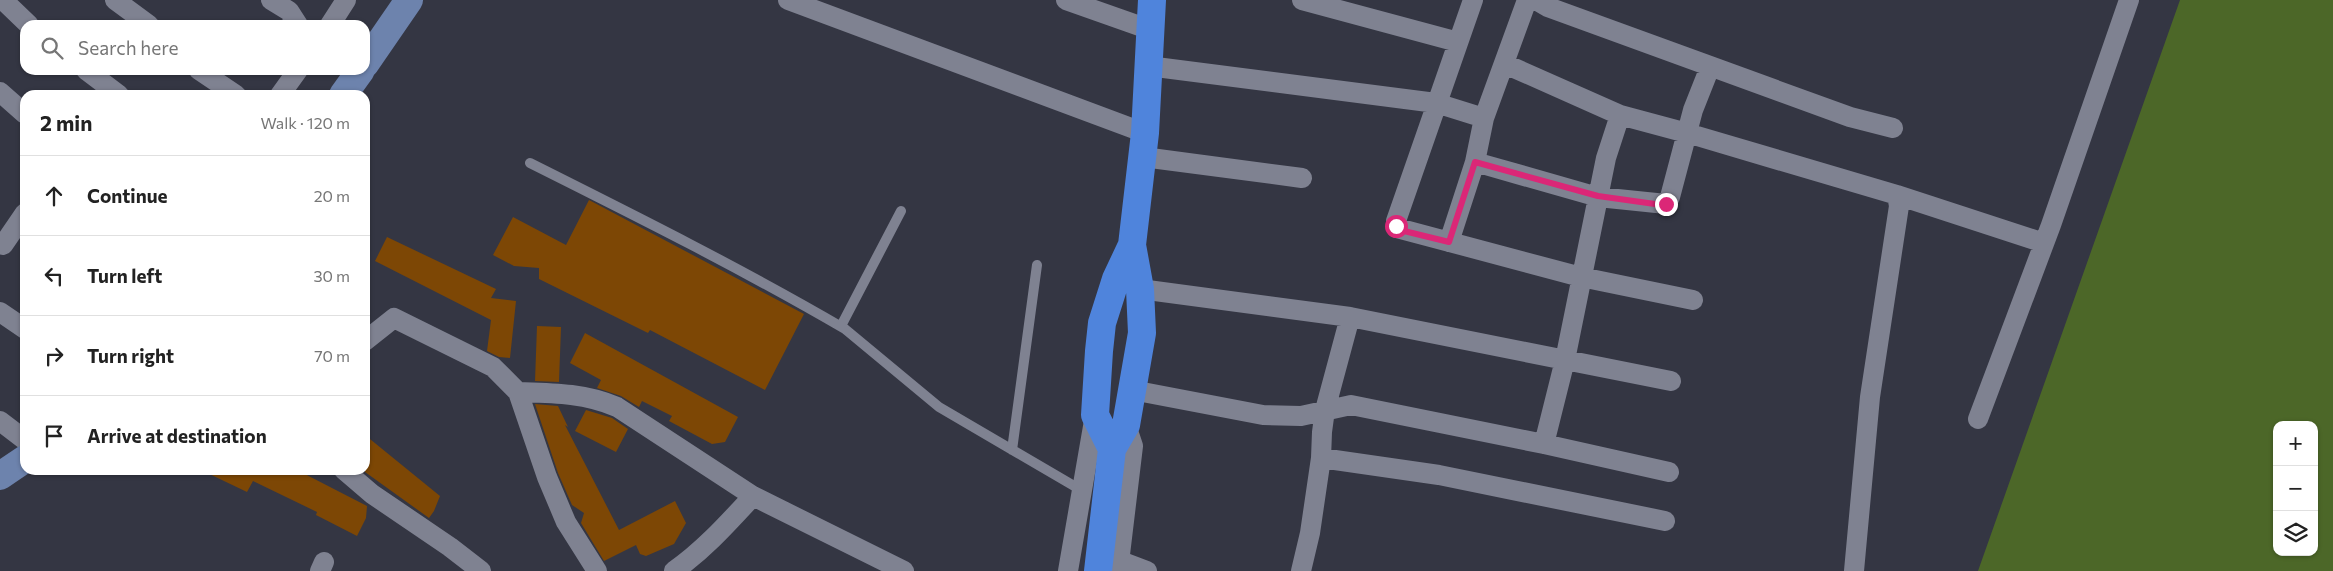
<!DOCTYPE html>
<html lang="en">
<head>
<meta charset="utf-8">
<style>
  :root { --surface:#fff; --page:#f6f6f6; --text:#222; --muted:#767676; --line:#e0e0e0 }
  body { margin:0; font-family:Commissioner,sans-serif; background:var(--page); color:var(--text) }
  .controls { position:absolute; right:15px; bottom:15px; display:grid; overflow:hidden; border-radius:10px; box-shadow:0 1px 4px #0004 }
  .controls button { width:45px; height:45px; display:grid; place-items:center; padding:0; border:0; border-bottom:1px solid var(--line); background:var(--surface); color:var(--text); font:25px sans-serif }
  .stop { position:absolute; width:15px; height:15px; margin:-11px; border:4px solid #db2777; border-radius:50%; background:#fff }
  .stop.end { background:#db2777; border-color:#fff; box-shadow:0 1px 5px #0008 }
  .list { margin:0; padding:0; list-style:none }
  h2 { display:flex; justify-content:space-between; align-items:center; height:65px; margin:0; padding:0 20px; font-size:21px }
  h2 small { font-size:16px; font-weight:400; color:var(--muted) }
  .list li { display:grid; grid-template-columns:32px 1fr auto; gap:15px; align-items:center; box-sizing:border-box; height:80px; padding:0 20px; border-top:1px solid var(--line) }
  .list b { display:block; font-size:19px; white-space:nowrap }
  .list em { font-size:16px; font-style:normal; color:var(--muted) }
  .icon { flex:none; width:28px; height:28px; fill:none; stroke:currentColor; stroke-width:2; stroke-linecap:round; stroke-linejoin:round }
  .map { position:relative; flex:none; width:2333px; height:571px; overflow:hidden }
  .search { position:absolute; background:var(--surface); box-shadow:0 1px 4px #0004; left:20px; top:20px; width:350px; height:55px; display:flex; align-items:center; gap:12px; box-sizing:border-box; padding:0 18px; border-radius:15px; color:var(--muted); font-size:19px }
  .panel { position:absolute; background:var(--surface); box-shadow:0 1px 4px #0004; left:20px; top:90px; width:350px; height:385px; border-radius:15px }
  .map>svg:first-child { display:block }
  .green { fill:#4c6728; fill-rule:evenodd }
  .building { fill:#7d4705 }
  .lines { fill:none; stroke-linecap:round; stroke-linejoin:round }
  .service { stroke:#7f8291; stroke-width:10 }
  .minor { stroke:#7f8291; stroke-width:20 }
  .secondary { stroke:#6d83ad; stroke-width:28 }
  .trunk { stroke:#4f84dc; stroke-width:28 }
  .route { stroke:#db2777; stroke-width:6 }
</style>
</head>
<body>
<div class="map">
<svg width="2333" height="571" viewBox="0 0 2333 571">
  <rect width="100%" height="100%" fill="#343643"/>
  <path class="green" d="M2180 0H2333V571H1978ZM2277 425H2314V552H2277Z"/>
  <path class="building" d="M589 200 804 314 765 390 650 330 648 333 539 279V268L514 266 493 255 513 217 566 245Z
    M387 237 496 289 491 298 516 301 510 358 499 357 487 351 491 320 375 261Z
    M537 326 561 327 559 382 535 381Z
    M585 333 738 417 725 442 712 444 669 421 672 416 642 401 639 407 621 396 597 388 601 380 570 363Z
    M535 404 558 406 568 427 565 425 619 530 675 501 686 523 674 544 646 556 640 554 636 545 604 561 581 523 584 513 572 505 558 473Z
    M586 410 612 418 628 429 616 452 575 431Z
    M365 435 440 496 434 511 429 518 365 472Z
    M201 470H297L367 506 366 518 357 536 316 515 317 512 253 481 247 492Z"/>
  <g class="lines">
    <path class="service" d="M530 163C636 216 742 269 845 329L939 407 1081 490
      M841 326 901 211
      M1012 450 1037 265"/>
    <path class="minor" d="M3 0 29 25
      M115 0 149 25
      M271 0 289 11 298 25
      M788 0 1145 133
      M1066 0 1151 30
      M1302 0 1458 42
      M1473 0 1396 221 1397 228 1581 277 1693 300
      M1536 0 1548 7 1850 117 1893 128
      M330 25 346 0
      M1505 64 1620 115 1687 133 1897 195 2044 243
      M1148 66 1436 103 1484 118
      M86 70 119 95
      M199 70 236 95
      M0 92 25 114
      M280 95 298 70
      M1143 157 1302 178
      M1475 162 1598 197 1666 204 1670 197 1693 110 1710 67
      M1449 242 1475 162 1484 118 1527 0
      M3 245 25 213
      M1140 289 1350 317 1671 381
      M0 312 25 329
      M365 341 394 318 493 367 518 392C552 393 585 393 617 407L753 496 904 571
      M1132 390 1263 415 1301 416 1351 405 1544 444 1669 472
      M518 392 547 477 566 522 597 571
      M1978 419 2051 225 2129 0
      M0 421 25 440
      M1544 444 1565 360 1606 158 1620 115
      M1321 458 1439 475 1665 521
      M344 470 372 494 450 547 481 571
      M1118 560 1147 571
      M320 571 324 562
      M674 571C704 550 728 523 753 496
      M1068 571 1095 415
      M1118 571 1133 446 1126 425
      M1301 571 1310 533 1321 458 1322 432 1325 410 1350 317
      M1854 571 1870 397 1899 206 1897 195"/>
    <path class="secondary" d="M365 64 409 0
      M343 95 361 70
      M0 476 25 459"/>
    <path class="trunk" d="M1112 449 1095 415 1099 351 1102 323 1116 279 1132 245
      M1098 571 1112 449 1126 425 1142 333 1140 289 1132 245 1145 133 1152 0"/>
  </g>
  <g class="lines">
    <path class="route" d="M1396 226 1400 230 1449 242 1475 162 1598 196 1662 205 1666 204"/>
  </g>
</svg>
<div class="controls">
<button>+</button>
<button>−</button>
<button><svg class="icon" aria-label="layers" viewBox="0 0 24 24"><path d="M12 4l9 5-9 5-9-5zM3 14l9 5 9-5"/></svg></button>
</div>
<div class="stop" style="left:1396px;top:226px"></div>
<div class="stop end" style="left:1666px;top:204px"></div>
<div class="search"><svg class="icon" aria-label="search" viewBox="0 0 24 24"><circle cx="10" cy="10" r="6"/><path d="M15 15l6 6"/></svg>Search here</div>
<section class="panel">
<h2>2 min<small>Walk · 120 m</small></h2>
<ul class="list">
<li><svg class="icon" aria-label="ahead" viewBox="0 0 24 24"><path d="M12 20V5M6 11l6-6 6 6"/></svg><div><b>Continue</b></div><em>20 m</em></li>
<li><svg class="icon" aria-label="left" viewBox="0 0 24 24"><path d="M17 20v-9H6M10 6l-5 5 5 5"/></svg><div><b>Turn left</b></div><em>30 m</em></li>
<li><svg class="icon" aria-label="right" viewBox="0 0 24 24"><path d="M7 20v-9h11M14 6l5 5-5 5"/></svg><div><b>Turn right</b></div><em>70 m</em></li>
<li><svg class="icon" aria-label="arrive" viewBox="0 0 24 24"><path d="M6 21V4h12l-3 4 3 4H6"/></svg><div><b>Arrive at destination</b></div></li>
</ul>
</section>
</div>
</body>
</html>
